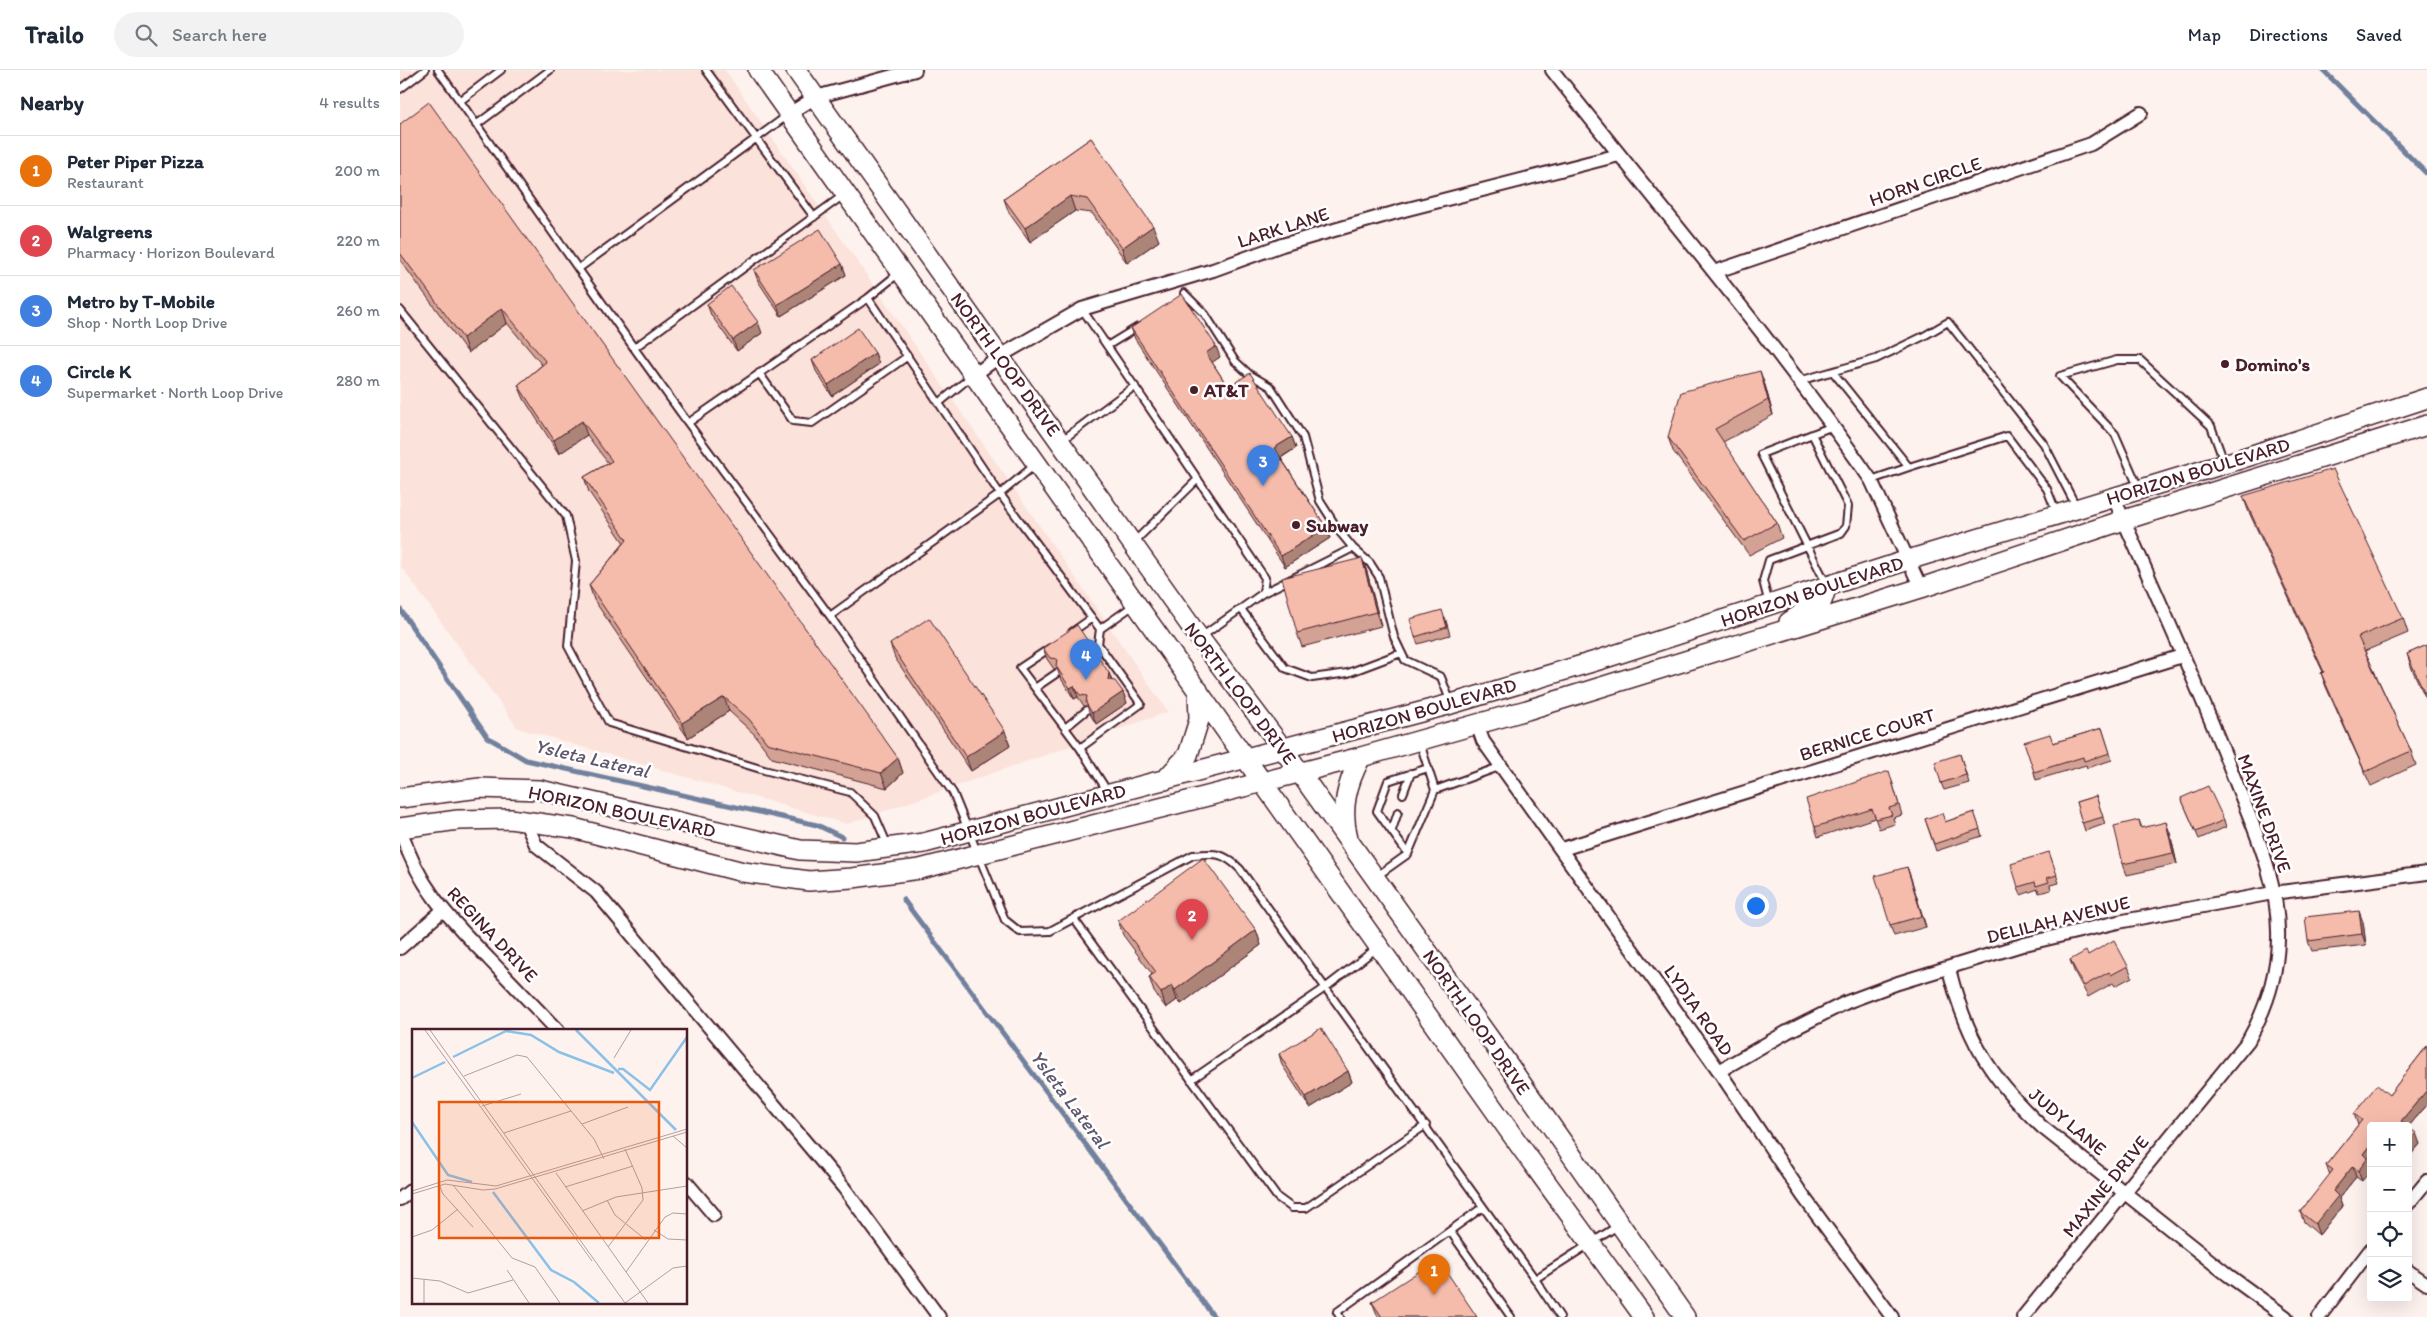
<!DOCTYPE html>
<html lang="en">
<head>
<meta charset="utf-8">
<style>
  :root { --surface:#fff; --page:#f2f2f3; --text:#1f2937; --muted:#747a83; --line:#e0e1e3; --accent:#4a1f2b }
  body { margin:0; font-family:Itim,sans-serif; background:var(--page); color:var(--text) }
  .controls { position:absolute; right:15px; bottom:15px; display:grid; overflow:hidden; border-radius:5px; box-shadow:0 5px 20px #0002 }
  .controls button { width:45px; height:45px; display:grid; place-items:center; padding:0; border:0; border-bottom:1px solid var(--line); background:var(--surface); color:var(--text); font:25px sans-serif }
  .you { position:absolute; left:1355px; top:835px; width:18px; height:18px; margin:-12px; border:4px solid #fff; border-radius:50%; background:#1a73e8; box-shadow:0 0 0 8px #1a73e833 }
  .badge { display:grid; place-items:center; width:32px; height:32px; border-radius:50%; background:var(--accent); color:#fff; font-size:16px; font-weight:700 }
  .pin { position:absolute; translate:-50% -41px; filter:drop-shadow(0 1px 2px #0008) }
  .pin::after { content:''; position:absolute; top:26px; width:18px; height:15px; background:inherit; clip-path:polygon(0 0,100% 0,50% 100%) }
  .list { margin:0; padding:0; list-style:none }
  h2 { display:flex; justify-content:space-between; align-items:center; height:65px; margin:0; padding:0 20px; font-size:21px }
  h2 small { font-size:16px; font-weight:400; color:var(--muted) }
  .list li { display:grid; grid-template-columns:32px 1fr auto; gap:15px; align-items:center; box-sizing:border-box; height:70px; padding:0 20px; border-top:1px solid var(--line) }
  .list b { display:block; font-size:19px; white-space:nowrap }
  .list p { margin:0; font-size:16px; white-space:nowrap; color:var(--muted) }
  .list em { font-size:16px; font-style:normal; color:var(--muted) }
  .icon { flex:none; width:28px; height:28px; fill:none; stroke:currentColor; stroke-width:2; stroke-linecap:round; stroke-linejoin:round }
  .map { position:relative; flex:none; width:2027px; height:1247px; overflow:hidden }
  header { display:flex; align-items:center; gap:30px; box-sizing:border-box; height:70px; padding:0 25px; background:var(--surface); border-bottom:1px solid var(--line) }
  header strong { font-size:24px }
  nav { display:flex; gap:28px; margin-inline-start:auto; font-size:18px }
  .search { width:350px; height:45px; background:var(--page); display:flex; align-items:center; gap:12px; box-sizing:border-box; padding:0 18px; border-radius:28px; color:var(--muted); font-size:19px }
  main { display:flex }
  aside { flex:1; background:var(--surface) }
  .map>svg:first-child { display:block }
  .built { fill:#fbe2da }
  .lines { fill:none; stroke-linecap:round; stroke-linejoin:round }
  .stream { stroke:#71809d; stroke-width:5 }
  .lane-casing { stroke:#4a1f2b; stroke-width:10 }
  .street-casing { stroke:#4a1f2b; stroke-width:16 }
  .secondary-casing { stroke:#4a1f2b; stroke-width:22 }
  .lane { stroke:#fff; stroke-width:6 }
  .street { stroke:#fff; stroke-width:12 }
  .secondary { stroke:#fff; stroke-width:19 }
  .wall { fill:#d3a294; stroke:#4a1f2b }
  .shaded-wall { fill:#ac8478; stroke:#4a1f2b }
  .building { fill:#f5bcac; stroke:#4a1f2b }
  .poi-dot { fill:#4a1f2b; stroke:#fff; stroke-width:2 }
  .labels { text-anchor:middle; stroke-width:5; stroke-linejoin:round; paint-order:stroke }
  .street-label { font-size:19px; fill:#4a1f2b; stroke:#fff }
  .poi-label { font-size:19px; font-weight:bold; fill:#4a1f2b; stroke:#fff; text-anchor:start }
  .water-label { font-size:20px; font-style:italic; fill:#61586e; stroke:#fff }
  .inset-river { fill:none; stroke:#8bc1e9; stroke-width:2.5 }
  .inset-road { fill:none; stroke:#b59ea0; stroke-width:1 }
  .view { fill:#e8590c; fill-opacity:0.15; stroke:#e8590c; stroke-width:2.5 }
  .inset-edge { fill:none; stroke:#4a1f2b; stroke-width:2.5 }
</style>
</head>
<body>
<header>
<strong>Trailo</strong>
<div class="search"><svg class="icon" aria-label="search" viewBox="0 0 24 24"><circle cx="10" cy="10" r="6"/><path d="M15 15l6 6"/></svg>Search here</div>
<nav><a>Map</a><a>Directions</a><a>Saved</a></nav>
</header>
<main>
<aside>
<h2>Nearby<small>4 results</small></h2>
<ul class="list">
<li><span class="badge" style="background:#e8710a">1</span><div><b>Peter Piper Pizza</b><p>Restaurant</p></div><em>200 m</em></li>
<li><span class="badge" style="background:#e0444e">2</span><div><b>Walgreens</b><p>Pharmacy · Horizon Boulevard</p></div><em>220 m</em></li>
<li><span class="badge" style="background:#3f7fe0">3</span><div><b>Metro by T-Mobile</b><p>Shop · North Loop Drive</p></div><em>260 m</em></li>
<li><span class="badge" style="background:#3f7fe0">4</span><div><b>Circle K</b><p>Supermarket · North Loop Drive</p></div><em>280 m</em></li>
</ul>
</aside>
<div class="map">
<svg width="2027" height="1247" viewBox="0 0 2027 1247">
  <rect width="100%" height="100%" fill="#fdf2ee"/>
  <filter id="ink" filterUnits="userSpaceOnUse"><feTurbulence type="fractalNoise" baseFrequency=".02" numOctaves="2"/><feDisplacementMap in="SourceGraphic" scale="10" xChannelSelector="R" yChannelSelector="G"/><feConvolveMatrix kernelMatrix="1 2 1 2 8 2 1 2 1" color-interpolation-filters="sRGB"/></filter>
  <g filter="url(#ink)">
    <path class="built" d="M0 0H325L768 642 447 754 118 658 0 495Z"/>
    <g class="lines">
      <path class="stream" d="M1923 0 2027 104
        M0 539 87 667 126 690 417 755 442 767
        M503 829 814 1247"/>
      <g class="lane-casing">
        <path id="lane" d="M38 0 234 278 445 124
          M306 0 414 147
          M0 19 25 0
          M60 31 101 0
          M76 55 150 0
          M178 199 388 45
          M499 203 468 228 600 424 700 559 734 535
          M784 223 805 244 835 291 849 304 871 317 903 367 920 431 939 461 953 478 970 493 979 507 994 567 1005 590 1041 607 1051 633
          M682 239 865 508 863 523 801 567
          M0 240 166 446 176 491 168 576 209 653 364 700 450 722 475 746 488 776
          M707 276 738 257
          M234 278 288 353 468 228
          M1433 302 1509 397 1607 366 1647 419 1657 444
          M359 303 393 351 412 353 508 286
          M1399 311 1476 289 1524 266 1548 252 1644 374 1677 438
          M539 333 573 305
          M288 353 430 546 553 723 605 850 620 862 650 861 793 785C815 783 823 782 840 799L1135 1209 1219 1155
          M661 371 735 316
          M1471 410 1509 397
          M1739 419 1715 364 1660 306 1717 290H1740L1811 356 1824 392
          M733 473 798 409
          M1427 515 1361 384 1433 356
          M863 523 953 478
          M1369 534 1363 511 1369 490 1441 463 1446 456 1448 436 1412 364
          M841 539 885 598 912 608 948 603 1001 583
          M430 546 600 424 636 394
          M672 562 692 548
          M650 578 620 598 680 678 708 722
          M635 618 657 603
          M665 658 687 640
          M1020 673 1035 720
          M680 678 741 634 698 574 700 559
          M1003 724 1011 703
          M992 760 998 742
          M1008 784 977 741 988 711 1028 698
          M977 806 1008 784 1035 720 1102 696
          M674 849 877 1127 892 1138H906L1026 1055
          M791 1010 925 918 977 878
          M1050 1161 1111 1247
          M1135 1209 1160 1247
          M940 1247 937 1242 1083 1137"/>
      </g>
      <g class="street-casing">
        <path id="street" d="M1152 0C1259 136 1372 268 1471 410L1521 518
          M389 44 416 27 515 0
          M1314 202 1691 74 1741 43
          M574 305 600 286 682 239 813 200 882 175 1004 140 1219 85
          M1077 654 1083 671 1319 1001 1403 1126 1492 1247
          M125 751 136 775 196 822 444 1118 539 1247
          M0 758C17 816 49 848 89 889 112 913 135 937 158 961
          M1162 779 1782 586
          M0 878 42 841
          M1549 899C1566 968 1590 1008 1642 1057L1828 1205 1886 1247
          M1319 1001 1387 962 1447 932 1498 913 1625 874 1718 852 1873 823 2027 803
          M286 1112 314 1145
          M0 1129 14 1118
          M2008 1134 2027 1111
          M2008 1201 2027 1214
          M1623 1247 1848 971C1866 939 1877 907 1878 870 1880 814 1855 761 1835 710 1798 615 1755 522 1714 428
          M1919 1247 1971 1179"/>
      </g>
      <g class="secondary-casing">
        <path id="secondary" d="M358 0 1115 1069 1244 1247
          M396 0 795 562 883 679 1107 993 1285 1247
          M1389 552 1422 531 1427 516
          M765 710 788 685 799 650 798 620
          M0 728 80 718 140 720 400 780 456 782 524 773 1051 634 1199 590 1508 490 1837 390 2027 328
          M0 758 58 750 110 749 173 758 343 802 409 811 452 808 520 799 961 687 1127 640 1521 518 1724 450 2027 355
          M948 768C940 739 947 713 961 687"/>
      </g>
      <use href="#lane" class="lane"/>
      <use href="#street" class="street"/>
      <use href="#secondary" class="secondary"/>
    </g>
    <path class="wall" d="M0 54 498 688 503 703 487 718 372 688 354 664 329 641 288 668 194 530 189 515 224 473 189 422 184 407 208 393 187 365 159 384 124 329 118 315 142 295 107 253 68 283 0 190Z
      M691 68 759 171 727 193 692 143 675 141 630 172 609 143 604 129Z
      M442 194 446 205 381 246 358 211 354 200Z
      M307 234 362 263 337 281 311 245Z
      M731 258 820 287 812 292 828 317 892 367 896 378 881 388 926 457 930 468 885 497 735 269Z
      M475 283 479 294 432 326 416 301 412 290Z
      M1365 315 1373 345 1323 372 1377 453 1382 468 1349 485 1273 381 1268 367Z
      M1843 426 2003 548 2008 563 1965 581 2011 681 2016 695 1971 716 1926 617 1921 603 1923 602 1848 440Z
      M962 488 967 502 981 556 902 577 897 563Z
      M1045 547 1050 565 1018 574 1015 567Z
      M490 574 610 676 571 701 495 588Z
      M2027 575V631L2012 599 2007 584Z
      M643 578 709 603 712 611 723 622 727 633 696 654 690 644 687 636H684L678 627 674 629 660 607 657 599H654L647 589Z
      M1702 658 1712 690 1687 698 1686 695 1636 710 1634 702 1653 673Z
      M1560 684 1569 713 1544 720 1541 713Z
      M1492 711 1502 745 1493 748 1495 754 1479 759 1475 748 1418 767 1415 757Z
      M1696 726 1705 754 1685 761 1676 732Z
      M1781 728 1824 750 1826 757 1799 769Z
      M1574 742 1582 766 1536 781 1525 749 1545 752Z
      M1739 750 1742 758 1770 763 1777 794 1727 805 1723 794Z
      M1649 782 1659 813 1650 815 1651 820 1639 823 1638 819 1621 825 1618 817Z
      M1507 797 1526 857 1494 866 1490 855Z
      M718 851 856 860 861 875 781 934 777 930 766 938 754 922 749 907 752 904 723 865Z
      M1963 852 1966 875 1912 881 1908 871Z
      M1688 885 1728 896 1732 907 1715 916 1713 913 1688 927 1674 901 1670 890Z
      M2027 976V1035L2008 1057 2020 1074 2008 1088V1056H1971L1970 1091 1962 1111 1956 1107 1939 1128 1942 1136 1919 1165 1904 1152 1900 1142 1930 1105 1926 1095 1958 1055 1954 1044 1989 1025Z
      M879 984 948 1001 952 1012 910 1038 882 995Z
      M972 1232 1077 1247H978Z"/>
    <path class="shaded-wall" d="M670 126 675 141 630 172 625 158Z
      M753 156 759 171 727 193 722 178Z
      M442 194 446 205 381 246 377 235Z
      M102 238 107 253 68 283 63 268Z
      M358 252 362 263 337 281 333 270Z
      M816 276 820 287 810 294 806 283Z
      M475 283 479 294 432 326 428 315Z
      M1360 301 1365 315 1373 345 1368 330Z
      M182 351 187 365 159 384 154 370Z
      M892 367 896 378 878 389 874 378Z
      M926 457 930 468 885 497 881 486Z
      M962 488 967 502 981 556 976 542Z
      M709 603 713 614 708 610Z
      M674 616 678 627 674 629 670 618Z
      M723 622 727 633 696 654 692 643Z
      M324 627 329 641 288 668 282 653Z
      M605 661 610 676 571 701 566 687Z
      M498 688 503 703 487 718 481 703Z
      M1766 752 1770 763 1777 794 1773 783Z
      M1507 797 1511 808 1526 857 1522 846Z
      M1959 841 1963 852 1966 875 1962 864Z
      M856 860 861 875 781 934 775 920Z
      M772 915 777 930 766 938 761 923Z
      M948 1001 952 1012 910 1038 906 1027Z
      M2027 1020V1035L2008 1057V1056H2003L2001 1051Z
      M2016 1063 2020 1074 2008 1088V1073Z
      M1971 1075V1090L1970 1091 1971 1094V1100L1962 1111 1958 1101 1964 1084Z
      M1953 1096 1956 1107 1939 1128 1942 1136 1919 1165 1915 1154 1933 1121Z"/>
    <path class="building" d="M29 32 498 688 481 703 367 673 349 649 324 627 282 653 189 515 227 470 184 407 212 391 182 351 154 370 118 315 146 292 102 238 63 268 0 183V54Z
      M691 68 753 156 722 178 687 129 670 126 625 158 604 129Z
      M420 159 442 194 377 235 354 200Z
      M331 216 358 252 333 270 307 234Z
      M782 224 816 276 806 283 828 317 850 303 892 367 874 378 926 457 881 486 731 258Z
      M458 258 475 283 428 315 412 290Z
      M1360 301 1368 330 1315 359 1377 453 1344 471 1268 367 1281 322Z
      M1933 399 2003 548 1958 567 2011 681 1965 702 1921 603 1924 602 1843 426Z
      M962 488 976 542 897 563 882 508Z
      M1042 540 1047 557 1015 567 1010 549Z
      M529 548 605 661 566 687 490 574Z
      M677 555 709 603 708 610 715 611 723 622 692 643 686 633 687 626 680 625 674 616 670 618 656 596 657 589 650 588 643 578Z
      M2027 575V628L2007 584Z
      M1702 658 1710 683 1684 691 1683 687 1634 702 1624 672 1650 664 1653 673Z
      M1560 684 1566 705 1541 713 1535 692Z
      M1489 701 1499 735 1489 738 1492 745 1476 749 1472 739 1415 757 1406 729Z
      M1808 716 1824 750 1796 762 1781 728Z
      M1696 726 1703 747 1682 753 1676 732Z
      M1574 742 1580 759 1534 774 1525 749 1542 743 1545 752Z
      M1739 750 1741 758 1766 752 1773 783 1723 794 1714 756Z
      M1649 782 1657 805 1647 808 1649 812 1636 816 1635 812 1618 817 1611 794Z
      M803 788 856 860 775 920 772 915 761 923 749 907 756 902 718 851Z
      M1507 797 1522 846 1490 855 1475 806Z
      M1959 841 1962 864 1908 871 1905 847Z
      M1714 870 1728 896 1711 905 1709 902 1684 916 1670 890 1686 881 1688 885Z
      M921 958 948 1001 906 1027 879 984Z
      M2027 976V1020L2001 1051 2007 1056H1971V1075L1964 1084 1968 1088 1958 1101 1953 1096 1933 1121 1938 1126 1915 1154 1900 1142 1933 1100 1926 1095 1962 1050 1954 1044 1977 1015 1989 1025Z
      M2008 1057 2016 1063 2008 1073Z
      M1038 1189 1077 1247H982L972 1232Z"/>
  </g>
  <g class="poi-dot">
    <circle cx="1825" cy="294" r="5"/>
    <circle cx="794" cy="320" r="5"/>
    <circle cx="896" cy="455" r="5"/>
  </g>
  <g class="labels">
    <g class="street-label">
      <text transform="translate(1525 111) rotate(-19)" y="7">HORN CIRCLE</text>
      <text transform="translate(883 157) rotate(-18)" y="7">LARK LANE</text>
      <text transform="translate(606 294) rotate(54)" y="7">NORTH LOOP DRIVE</text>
      <text transform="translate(1798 401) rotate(-17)" y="7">HORIZON BOULEVARD</text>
      <text transform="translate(1412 521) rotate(-18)" y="7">HORIZON BOULEVARD</text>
      <text transform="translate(841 623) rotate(53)" y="7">NORTH LOOP DRIVE</text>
      <text transform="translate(1024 640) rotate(-16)" y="7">HORIZON BOULEVARD</text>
      <text transform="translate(1467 664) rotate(-17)" y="7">BERNICE COURT</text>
      <text transform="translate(222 741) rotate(12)" y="7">HORIZON BOULEVARD</text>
      <text transform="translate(1865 743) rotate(70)" y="7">MAXINE DRIVE</text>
      <text transform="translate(633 744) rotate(-15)" y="7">HORIZON BOULEVARD</text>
      <text transform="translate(1658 849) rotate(-14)" y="7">DELILAH AVENUE</text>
      <text transform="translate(93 864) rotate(47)" y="7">REGINA DRIVE</text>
      <text transform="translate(1299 940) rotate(55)" y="7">LYDIA ROAD</text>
      <text transform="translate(1077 952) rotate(55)" y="7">NORTH LOOP DRIVE</text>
      <text transform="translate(1668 1051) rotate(40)" y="7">JUDY LANE</text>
      <text transform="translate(1705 1116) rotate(-51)" y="7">MAXINE DRIVE</text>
    </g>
    <g class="poi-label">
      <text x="1835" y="301">Domino's</text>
      <text x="804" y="327">AT&amp;T</text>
      <text x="906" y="462">Subway</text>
    </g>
    <g class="water-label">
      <text transform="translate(192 688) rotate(13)" y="7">Ysleta Lateral</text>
      <text transform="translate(670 1029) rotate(53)" y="7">Ysleta Lateral</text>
    </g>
  </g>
  <g transform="translate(12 959)">
    <rect width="275" height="275" fill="#fdf2ee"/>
    <path class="inset-river" d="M164 1 264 101M41 28 94 2 119 6 147 23 202 44M206 40H211L238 61 275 8M0 49 33 33M0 93 36 146 60 153M81 163 139 241 162 253 187 274"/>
    <path class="inset-road" d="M13 1 180 232M18 1 213 274M202 29 219 1M52 47 105 26 115 28 182 110 192 130M70 77 109 65M170 95 216 78M92 104 159 82M261 107 275 119M144 144 236 274M26 153 31 165 61 198M41 156 100 229 123 238 148 274M153 158 221 137M0 162 35 151 84 157 275 100M0 165 33 155 71 161 83 160 275 103M195 171 203 186 234 211M170 182 204 168 275 157M242 201 256 210 275 211M0 208 20 201 46 180M196 218 231 171 230 159 213 120M95 241 117 274M214 243 253 188 261 184 275 185M0 249 28 252 56 264 101 251M12 250V274M213 274 261 239 275 237"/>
    <path class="view" d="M27 73H247V209H27Z"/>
    <rect width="275" height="275" class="inset-edge"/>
  </g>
</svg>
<div class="controls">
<button>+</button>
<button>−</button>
<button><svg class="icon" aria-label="locate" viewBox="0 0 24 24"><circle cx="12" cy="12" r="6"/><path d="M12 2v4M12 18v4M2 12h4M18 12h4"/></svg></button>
<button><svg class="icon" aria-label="layers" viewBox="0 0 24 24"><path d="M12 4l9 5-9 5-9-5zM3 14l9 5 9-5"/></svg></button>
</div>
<div class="you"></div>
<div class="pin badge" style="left:1034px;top:1225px;background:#e8710a">1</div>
<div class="pin badge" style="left:792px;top:870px;background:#e0444e">2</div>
<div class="pin badge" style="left:863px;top:416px;background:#3f7fe0">3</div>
<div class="pin badge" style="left:686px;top:610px;background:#3f7fe0">4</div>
</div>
</main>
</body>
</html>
